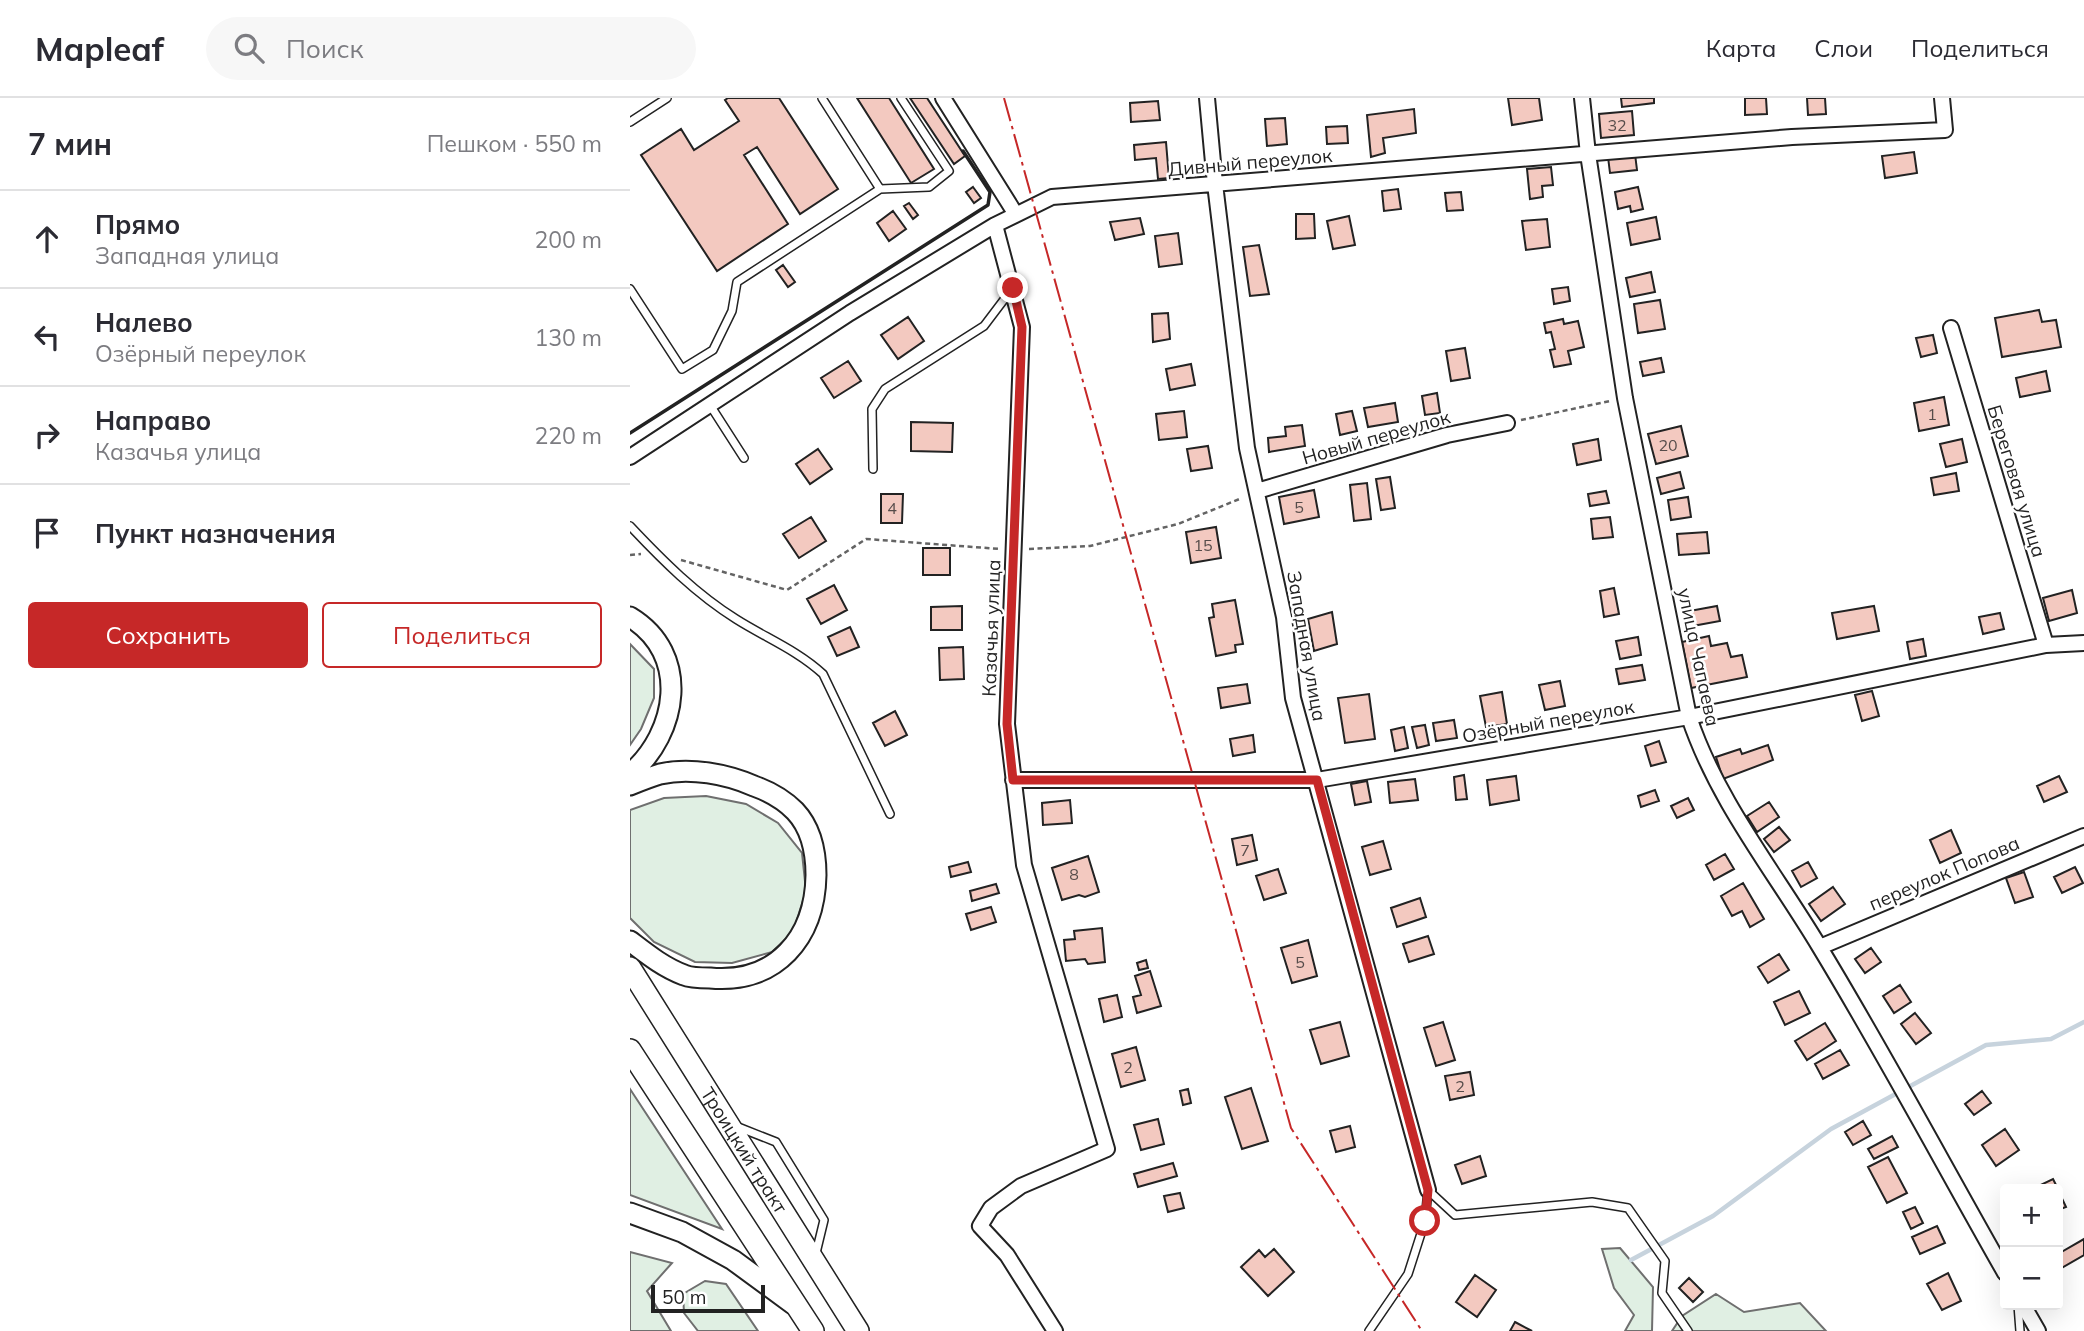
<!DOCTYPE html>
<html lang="ru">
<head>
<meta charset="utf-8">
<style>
  :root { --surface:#fff; --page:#f7f7f7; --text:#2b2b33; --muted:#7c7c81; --line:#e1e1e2; --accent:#c62828 }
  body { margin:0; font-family:Mulish,sans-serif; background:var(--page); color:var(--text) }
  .controls { position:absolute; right:21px; bottom:21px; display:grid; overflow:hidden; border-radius:7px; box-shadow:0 7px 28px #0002 }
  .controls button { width:63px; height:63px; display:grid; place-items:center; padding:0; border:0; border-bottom:2px solid var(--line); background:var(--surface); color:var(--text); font:35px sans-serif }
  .scale { position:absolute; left:21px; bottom:18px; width:114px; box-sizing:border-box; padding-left:7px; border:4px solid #222; border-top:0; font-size:19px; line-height:24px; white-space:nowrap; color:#222; -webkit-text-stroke:5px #fff; paint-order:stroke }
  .stop { position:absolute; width:21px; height:21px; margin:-16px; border:5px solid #c62828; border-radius:50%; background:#fff }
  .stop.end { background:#c62828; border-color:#fff; box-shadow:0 2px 7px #0008 }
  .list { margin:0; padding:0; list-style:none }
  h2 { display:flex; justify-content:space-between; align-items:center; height:91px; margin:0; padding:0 28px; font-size:30px }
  h2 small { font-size:23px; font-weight:400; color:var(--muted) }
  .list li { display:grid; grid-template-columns:46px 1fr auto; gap:21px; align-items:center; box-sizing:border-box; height:98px; padding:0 28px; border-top:2px solid var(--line) }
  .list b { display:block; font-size:26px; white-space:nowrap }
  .list p { margin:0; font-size:23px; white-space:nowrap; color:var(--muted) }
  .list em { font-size:23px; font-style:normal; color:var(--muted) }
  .actions { display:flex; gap:14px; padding:21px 28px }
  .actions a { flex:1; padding:16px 0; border:2px solid var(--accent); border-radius:7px; text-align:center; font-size:24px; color:var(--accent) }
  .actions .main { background:var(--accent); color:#fff }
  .icon { flex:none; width:38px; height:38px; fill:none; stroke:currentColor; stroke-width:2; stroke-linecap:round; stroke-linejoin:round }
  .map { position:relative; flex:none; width:1454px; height:1233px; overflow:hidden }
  header { display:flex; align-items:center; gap:42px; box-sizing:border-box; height:98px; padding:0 35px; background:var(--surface); border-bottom:2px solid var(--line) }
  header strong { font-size:33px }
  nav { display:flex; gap:38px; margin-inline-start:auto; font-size:24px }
  .search { width:490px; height:63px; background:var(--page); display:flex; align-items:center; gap:18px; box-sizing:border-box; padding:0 24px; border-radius:38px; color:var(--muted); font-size:26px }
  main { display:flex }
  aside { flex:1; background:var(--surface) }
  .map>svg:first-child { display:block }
  .green { fill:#e0efe3; stroke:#6f6f6f; stroke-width:2 }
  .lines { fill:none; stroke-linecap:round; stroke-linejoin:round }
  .stream { stroke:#c7d3dd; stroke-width:4.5 }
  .building { fill:#f3c9c0; stroke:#222; stroke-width:2 }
  .service-casing { stroke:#222; stroke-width:10 }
  .minor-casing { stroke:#222; stroke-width:18 }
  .secondary-casing { stroke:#222; stroke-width:23 }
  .primary-casing { stroke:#222; stroke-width:24 }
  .path { stroke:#646464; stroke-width:2.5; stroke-dasharray:5 3.5; stroke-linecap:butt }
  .service { stroke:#fff; stroke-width:7 }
  .minor { stroke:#fff; stroke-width:14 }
  .secondary { stroke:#fff; stroke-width:19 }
  .primary { stroke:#fff; stroke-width:21 }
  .wall { stroke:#222; stroke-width:3.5 }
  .power { stroke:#c62828; stroke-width:2; stroke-dasharray:24 5 3.5 5; stroke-linecap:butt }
  .route { stroke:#c62828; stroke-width:9 }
  .labels { text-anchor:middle; stroke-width:5; stroke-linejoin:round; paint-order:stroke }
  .number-label { font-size:16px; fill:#564c4a }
  .street-label { font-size:19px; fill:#222; stroke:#fff }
</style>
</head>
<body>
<header>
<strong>Mapleaf</strong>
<div class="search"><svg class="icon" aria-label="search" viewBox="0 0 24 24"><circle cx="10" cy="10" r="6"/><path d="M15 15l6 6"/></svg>Поиск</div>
<nav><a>Карта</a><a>Слои</a><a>Поделиться</a></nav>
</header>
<main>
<aside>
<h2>7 мин<small>Пешком · 550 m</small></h2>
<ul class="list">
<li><svg class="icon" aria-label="ahead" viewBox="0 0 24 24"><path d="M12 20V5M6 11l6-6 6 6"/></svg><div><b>Прямо</b><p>Западная улица</p></div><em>200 m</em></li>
<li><svg class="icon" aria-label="left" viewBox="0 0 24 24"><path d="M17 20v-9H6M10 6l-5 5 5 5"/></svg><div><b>Налево</b><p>Озёрный переулок</p></div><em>130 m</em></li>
<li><svg class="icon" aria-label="right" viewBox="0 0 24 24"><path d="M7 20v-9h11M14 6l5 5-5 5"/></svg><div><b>Направо</b><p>Казачья улица</p></div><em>220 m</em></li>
<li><svg class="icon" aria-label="arrive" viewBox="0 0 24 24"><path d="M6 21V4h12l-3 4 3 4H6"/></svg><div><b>Пункт назначения</b></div></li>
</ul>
<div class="actions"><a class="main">Сохранить</a><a>Поделиться</a></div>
</aside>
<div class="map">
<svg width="1454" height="1233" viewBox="0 0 1454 1233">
  <rect width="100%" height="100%" fill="#fff"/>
  <path class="green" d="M0 546 24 571V600L11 631 0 647Z
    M76 698 116 706 148 725 172 755 176 793 163 834 142 854 102 865 65 864 24 844 0 820V712L34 700Z
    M0 991 92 1131 0 1097Z
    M990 1150 1023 1189 1022 1233H995L1004 1217 984 1190 972 1151Z
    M0 1154 42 1165 17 1193 41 1233H0Z
    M75 1183 96 1186 128 1233H68L54 1215 53 1196Z
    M1086 1196 1114 1214 1170 1205 1196 1233H1042L1052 1218Z"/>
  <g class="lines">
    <path class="stream" d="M1001 1162 1083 1118 1201 1031 1356 947 1421 941 1454 924"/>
  </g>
  <path class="building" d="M98 0H149L208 91 170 116 127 49 114 57 158 126 87 173 11 57 51 31 64 52 109 23 95 2Z
    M227 0H259L304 71 281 85Z
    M280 0H297L335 58 324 66Z
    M878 0H909L912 22 882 27Z
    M991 0H1024V5L992 9Z
    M1115 0H1136L1137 16 1115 17Z
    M1177 0H1195L1196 16 1178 17Z
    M528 3 530 22 501 24 500 5Z
    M784 11 786 35 753 40 755 55 741 59 737 17Z
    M1002 13 1004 37 971 40 969 16Z
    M655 20 657 46 637 48 635 21Z
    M717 28 718 45 697 46 696 29Z
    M536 44 539 80 528 81 526 60 505 62 504 47Z
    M1284 54 1287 75 1255 80 1252 58Z
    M1005 56 1007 72 980 75 978 59Z
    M921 69 923 87 912 88 913 99 900 101 897 71Z
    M343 89 351 100 344 105 336 94Z
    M1008 89 1013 111 1001 114 1000 108 988 111 985 94Z
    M768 91 771 111 754 113 752 93Z
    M831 94 833 112 817 113 815 95Z
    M279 105 288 117 283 121 274 108Z
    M263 113 276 131 259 143 247 125Z
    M666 116H684L685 140 666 141Z
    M719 118 725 147 703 151 697 123Z
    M1026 119 1030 141 1001 147 997 125Z
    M510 120 514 136 485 142 480 124Z
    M917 121 920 149 896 152 892 123Z
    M548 135 552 166 529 169 525 138Z
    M629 147 639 196 620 198 613 149Z
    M153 167 165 184 158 189 146 172Z
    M1021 174 1025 194 1000 199 996 180Z
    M938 189 940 203 924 206 922 191Z
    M1030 202 1035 231 1008 235 1004 206Z
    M1409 212 1412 224 1426 222 1431 249 1372 259 1365 220Z
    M538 215 540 241 523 244 522 216Z
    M278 219 294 243 268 261 251 237Z
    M933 221 934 226 948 223 954 249 938 253 941 266 924 269 920 252 925 251 921 234 916 235 914 225Z
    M1303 237 1307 255 1291 259 1286 240Z
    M835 250 840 280 821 283 816 253Z
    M1031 260 1034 274 1013 278 1010 264Z
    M218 263 231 283 204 300 191 280Z
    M561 266 565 287 540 292 536 271Z
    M1416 273 1420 293 1390 299 1386 280Z
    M807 295 810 315 795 317 792 298Z
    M1314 299 1319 327 1289 333 1284 305Z
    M765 305 768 324 738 329 734 310Z
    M554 313 557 339 529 342 526 316Z
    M722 313 727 333 710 337 706 316Z
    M281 324 323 325 322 354 281 353Z
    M672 327 675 348 639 354 638 340 656 338 655 329Z
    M1051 328 1058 358 1026 366 1018 336Z
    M968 341 971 362 947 367 943 346Z
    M1332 341 1337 364 1316 369 1310 346Z
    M578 348 582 370 561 373 557 351Z
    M188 351 202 371 180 386 166 366Z
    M1050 374 1054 390 1031 396 1027 380Z
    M1326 375 1329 393 1304 397 1301 380Z
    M760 379 765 410 751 412 746 381Z
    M737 385 741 421 724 423 720 387Z
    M684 392 689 419 654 426 649 399Z
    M976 393 979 405 960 408 958 396Z
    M251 396H273L272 425H251Z
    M1058 399 1061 419 1041 422 1038 402Z
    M181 419 196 443 169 460 153 436Z
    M980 419 983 439 963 441 961 421Z
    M586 429 591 460 561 465 556 434Z
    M1077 434 1079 455 1049 457 1047 436Z
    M293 450H320V477H293Z
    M204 487 217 512 191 526 177 501Z
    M984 490 989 516 974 519 970 493Z
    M1442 492 1447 515 1419 523 1413 500Z
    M605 502 613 546 605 547 606 554 586 558 579 520 584 519 582 506Z
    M332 508V532H301V509Z
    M1087 508 1090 523 1057 529 1054 514Z
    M1244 508 1249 533 1207 541 1202 515Z
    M702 514 707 546 684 553 678 521Z
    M1370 515 1374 531 1353 536 1349 519Z
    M220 529 229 549 207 558 198 539Z
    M1079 538 1081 548 1097 545 1101 559 1112 557 1117 579 1061 590 1052 544Z
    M1008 539 1011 557 990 561 986 543Z
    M1293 541 1296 558 1280 561 1277 544Z
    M333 549 334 581 310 582 309 550Z
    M1012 567 1015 582 989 586 986 571Z
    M930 583 935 608 915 612 909 587Z
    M617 586 620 605 591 610 588 590Z
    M1242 593 1249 618 1232 623 1225 597Z
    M872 594 877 626 856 629 850 598Z
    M739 596 745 641 715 645 708 600Z
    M265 613 277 637 255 648 243 625Z
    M824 622 827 640 806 643 803 625Z
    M795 627 799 647 787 650 782 629Z
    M774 629 778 650 765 653 761 632Z
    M623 637 625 654 603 658 600 641Z
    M1029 643 1036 664 1021 668 1015 648Z
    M1138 647 1143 662 1093 681 1086 659 1110 651 1112 656Z
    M834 677 837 701 826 702 824 679Z
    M886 678 889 702 860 707 857 682Z
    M1429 678 1437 694 1414 704 1407 688Z
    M785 681 788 702 760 705 758 684Z
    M737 683 741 704 725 707 721 686Z
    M1025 692 1029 703 1011 709 1008 698Z
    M1058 700 1064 712 1047 720 1041 708Z
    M440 702 442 725 413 727 412 705Z
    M1139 704 1149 719 1127 734 1117 718Z
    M1149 729 1160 742 1144 754 1134 741Z
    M1321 732 1331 755 1310 765 1300 742Z
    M622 737 627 762 607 767 602 741Z
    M753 743 761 771 740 777 732 749Z
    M1095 756 1104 771 1084 782 1076 767Z
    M458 758 469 794 455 799 449 797 432 802 422 770Z
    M338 764 341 774 321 779 319 769Z
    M1178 764 1187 780 1171 789 1162 773Z
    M1445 769 1453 785 1432 795 1424 779Z
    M648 771 656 795 634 802 626 778Z
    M1394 774 1403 799 1385 805 1376 780Z
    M1113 785 1134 821 1120 829 1112 813 1102 818 1091 798Z
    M366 786 369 795 342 803 340 793Z
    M1203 789 1215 806 1191 823 1179 806Z
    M790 800 796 819 767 829 761 810Z
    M361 809 366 824 341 832 336 816Z
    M472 830 475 864 458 866 455 861 436 863 434 842 445 841 444 833Z
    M798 838 804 856 779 864 773 846Z
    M678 842 687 878 662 885 651 850Z
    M1241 850 1251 864 1235 875 1225 861Z
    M1149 856 1159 872 1138 885 1128 869Z
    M516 862 518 870 509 872 507 865Z
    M520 873 531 908 507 915 503 899 511 897 505 878Z
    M1270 887 1281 904 1264 915 1253 898Z
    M1169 893 1180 915 1155 927 1144 904Z
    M487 897 492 919 474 924 469 901Z
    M1285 915 1301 935 1286 946 1271 926Z
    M710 924 719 958 691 966 680 932Z
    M813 924 825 962 806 968 794 930Z
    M1195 925 1206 943 1177 962 1165 943Z
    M506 949 515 982 491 989 482 956Z
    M1210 952 1219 967 1193 981 1185 966Z
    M840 974 844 997 820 1002 815 978Z
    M621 990 638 1043 612 1051 595 999Z
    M558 991 561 1005 553 1007 550 993Z
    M1352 993 1361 1005 1344 1017 1335 1006Z
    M528 1021 534 1046 511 1052 504 1027Z
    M1233 1023 1241 1037 1223 1047 1215 1034Z
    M720 1028 725 1049 706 1054 700 1033Z
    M1375 1031 1389 1052 1366 1068 1352 1047Z
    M1262 1038 1268 1049 1244 1061 1238 1051Z
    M850 1058 856 1078 832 1086 825 1067Z
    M1258 1059 1277 1095 1257 1105 1238 1069Z
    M543 1065 547 1078 508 1089 504 1076Z
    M1423 1081 1428 1091H1402Z
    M1428 1092 1436 1109 1428 1112Z
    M550 1095 554 1110 538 1114 534 1098Z
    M1285 1109 1293 1125 1281 1131 1273 1114Z
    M1307 1128 1315 1145 1290 1156 1282 1139Z
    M1454 1141V1157L1428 1172V1156Z
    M644 1151 664 1174 638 1198 611 1169 629 1152 635 1159Z
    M1318 1175 1331 1203 1312 1212 1297 1186Z
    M845 1177 866 1192 847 1219 826 1204Z
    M1059 1180 1073 1194 1063 1204 1049 1190Z
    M885 1224 902 1233H880Z"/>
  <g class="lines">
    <g class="service-casing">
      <path id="service" d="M192 0 250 91
        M0 24 37 0
        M0 191 52 271 83 252 102 213 107 184 250 91 299 89 319 73 271 0
        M80 307 114 360
        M243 371 242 311 255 291 354 228 382 191
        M0 428C32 462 66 496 106 521 136 540 167 552 193 576L260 716
        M108 1029 146 1044 194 1122 186 1155
        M798 1092 825 1117 962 1104 998 1110 1035 1163 1032 1195 1058 1233
        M1388 1207 1390 1233
        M739 1233 778 1176 795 1123 798 1092"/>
    </g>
    <g class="minor-casing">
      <path id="minor" d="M313 0 385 115
        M577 0 585 86 617 350 654 519 663 600 798 1092
        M952 0 958 56 995 300 1059 619C1087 703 1144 773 1189 848 1254 955 1313 1066 1375 1175
        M365 127 392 229 377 626 394 767 477 1051 391 1088 361 1110 350 1128 377 1157 425 1233
        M1321 230 1416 547
        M0 359 220 215 365 127 422 99 1162 39 1315 32 1312 0
        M627 393 817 337 877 325
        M383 682H687L1059 619 1416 547 1454 545
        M1190 849 1454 738
        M1393 1207 1408 1233"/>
    </g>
    <g class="secondary-casing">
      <path id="secondary" d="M0 519C61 556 48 635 0 676
        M0 687C10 683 20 679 30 676 60 669 97 676 124 688 138 693 154 702 165 713 181 730 186 754 186 777 185 840 146 886 80 880 71 880 61 880 54 877 33 869 17 856 0 843
        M0 1115 52 1134 103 1162 163 1206"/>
    </g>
    <g class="primary-casing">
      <g id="primary">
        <path id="s1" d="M0 870 228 1233"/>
        <path d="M0 952 183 1233"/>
      </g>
    </g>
    <path class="path" d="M891 322 980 303
      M399 451 460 448 548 426 612 400
      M0 457 11 456
      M51 462 157 492 236 441 371 451"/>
    <use href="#service" class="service"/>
    <use href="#minor" class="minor"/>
    <use href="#secondary" class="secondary"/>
    <use href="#primary" class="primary"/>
    <path class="wall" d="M0 335 358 107 360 94 333 53"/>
    <path class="power" d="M374 0 661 1030 792 1233"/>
  </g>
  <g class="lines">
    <path class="route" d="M383 190 392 229 377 626 383 682H687L798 1092 795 1123"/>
  </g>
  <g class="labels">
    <g class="number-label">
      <text x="987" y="33">32</text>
      <text x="1302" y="322">1</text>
      <text x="1038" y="353">20</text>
      <text x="669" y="415">5</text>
      <text x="262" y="416">4</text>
      <text x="573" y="453">15</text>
      <text x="615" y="758">7</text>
      <text x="444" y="782">8</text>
      <text x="670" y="870">5</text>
      <text x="498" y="975">2</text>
      <text x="830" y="994">2</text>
    </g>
    <g class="street-label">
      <text transform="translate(620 64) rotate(-5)" y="7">Дивный переулок</text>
      <text transform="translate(746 339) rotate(-16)" y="7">Новый переулок</text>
      <text transform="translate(1387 383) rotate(73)" y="7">Береговая улица</text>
      <text transform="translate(361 530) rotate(-88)" y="7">Казачья улица</text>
      <text transform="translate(677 548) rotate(80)" y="7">Западная улица</text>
      <text transform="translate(1069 559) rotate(78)" y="7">улица Чапаева</text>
      <text transform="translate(918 623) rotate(-10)" y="7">Озёрный переулок</text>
      <text transform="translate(1314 775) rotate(-23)" y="7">переулок Попова</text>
      <text dy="7" stroke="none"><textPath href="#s1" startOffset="215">Троицкий тракт</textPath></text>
    </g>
  </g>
</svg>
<div class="controls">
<button>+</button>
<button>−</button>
</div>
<div class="scale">50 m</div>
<div class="stop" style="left:795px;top:1123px"></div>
<div class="stop end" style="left:383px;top:190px"></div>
</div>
</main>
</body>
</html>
